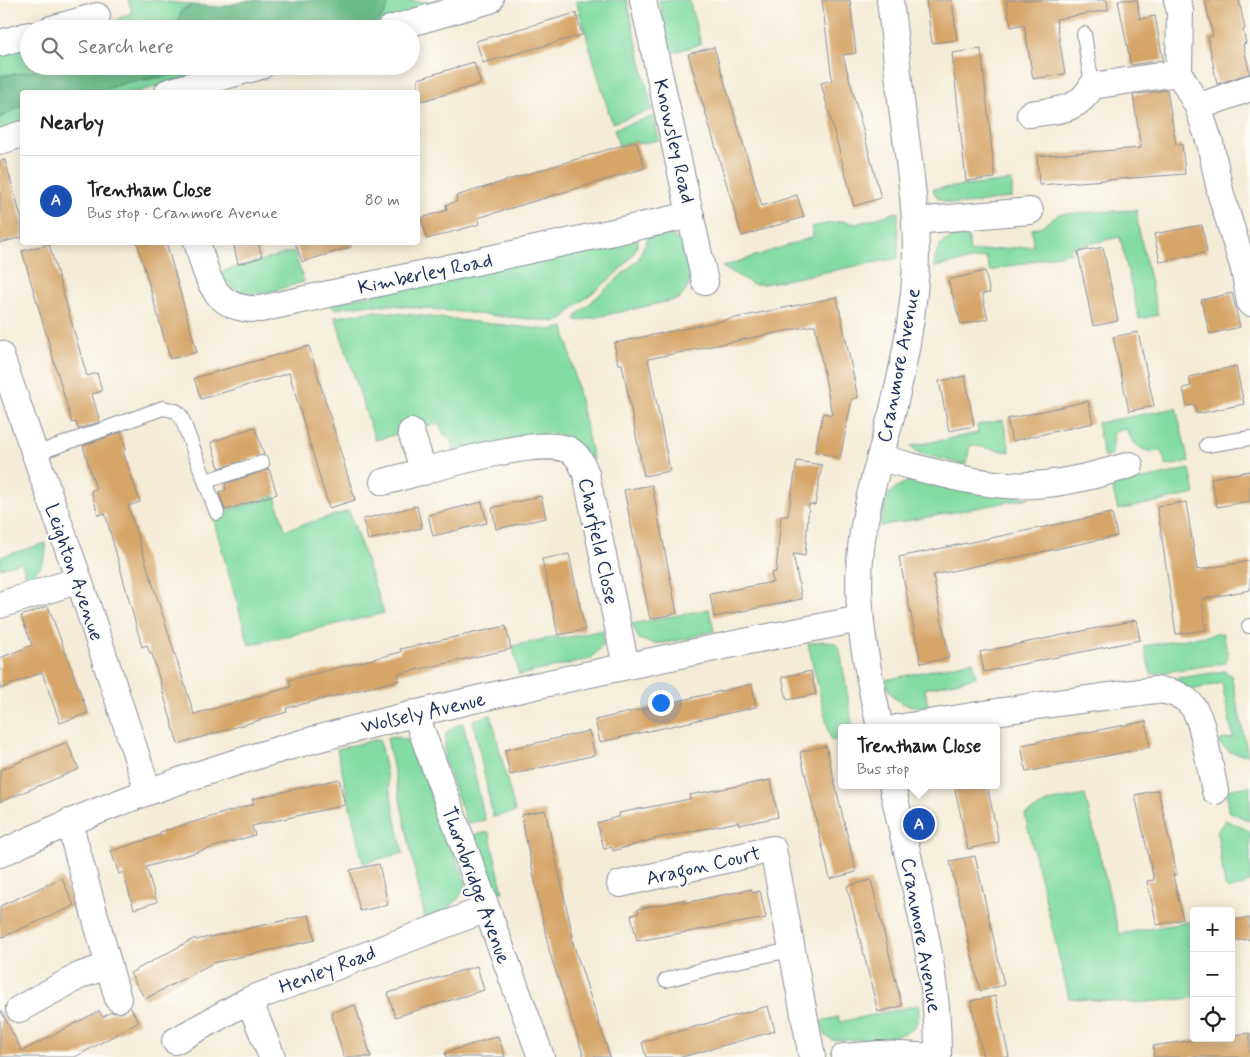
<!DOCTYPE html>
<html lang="en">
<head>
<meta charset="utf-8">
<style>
  :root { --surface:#fff; --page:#f6f6f6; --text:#222; --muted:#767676; --line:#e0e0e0; --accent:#1f6fb2 }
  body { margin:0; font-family:Mynerve,sans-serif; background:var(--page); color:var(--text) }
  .controls { position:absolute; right:15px; bottom:15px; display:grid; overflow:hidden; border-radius:5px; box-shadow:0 2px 12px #0003 }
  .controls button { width:45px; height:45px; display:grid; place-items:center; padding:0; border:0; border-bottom:1px solid var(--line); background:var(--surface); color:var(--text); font:25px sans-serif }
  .you { position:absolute; left:660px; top:702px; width:18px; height:18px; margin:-12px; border:4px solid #fff; border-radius:50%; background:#1a73e8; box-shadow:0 0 0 8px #1a73e833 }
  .badge { display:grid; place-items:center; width:32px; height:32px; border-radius:50%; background:var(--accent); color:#fff; font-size:16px; font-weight:700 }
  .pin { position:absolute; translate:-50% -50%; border:2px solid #fff; box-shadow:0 1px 5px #0006 }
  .popup { position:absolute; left:838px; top:724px; width:162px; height:65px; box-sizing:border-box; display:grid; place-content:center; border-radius:5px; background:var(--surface); filter:drop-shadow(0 1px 4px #0005); font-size:16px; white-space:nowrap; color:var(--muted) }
  .popup b { font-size:19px; color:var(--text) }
  .popup::after { content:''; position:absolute; left:50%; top:100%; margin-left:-10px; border:10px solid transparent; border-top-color:var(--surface) }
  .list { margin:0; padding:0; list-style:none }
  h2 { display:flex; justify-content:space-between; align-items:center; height:65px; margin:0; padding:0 20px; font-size:21px }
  h2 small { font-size:16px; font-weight:400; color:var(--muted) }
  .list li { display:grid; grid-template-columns:32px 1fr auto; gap:15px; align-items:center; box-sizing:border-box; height:90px; padding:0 20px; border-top:1px solid var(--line) }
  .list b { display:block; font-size:19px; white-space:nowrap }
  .list p { margin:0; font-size:16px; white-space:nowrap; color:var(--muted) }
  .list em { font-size:16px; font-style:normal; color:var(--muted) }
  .icon { flex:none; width:28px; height:28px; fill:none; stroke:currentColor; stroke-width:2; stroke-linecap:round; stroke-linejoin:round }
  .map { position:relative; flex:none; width:1250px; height:1057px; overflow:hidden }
  .search { position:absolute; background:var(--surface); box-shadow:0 2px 12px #0003; left:20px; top:20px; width:400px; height:55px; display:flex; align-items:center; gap:12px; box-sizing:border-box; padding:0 18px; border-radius:28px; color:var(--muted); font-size:19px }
  .panel { position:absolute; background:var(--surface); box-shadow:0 2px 12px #0003; left:20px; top:90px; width:400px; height:155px; border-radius:5px }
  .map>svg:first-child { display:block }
  .green { fill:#82dca2; stroke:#4e8680 }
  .forest { fill:#69bc88; stroke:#427673 }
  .building { fill:#d6a669 }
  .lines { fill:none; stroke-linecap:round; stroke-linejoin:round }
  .service-casing { stroke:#888e9a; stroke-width:16 }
  .minor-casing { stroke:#888e9a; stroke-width:28 }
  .service { stroke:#fff; stroke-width:14 }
  .minor { stroke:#fff; stroke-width:26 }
  .labels { text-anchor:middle; stroke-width:4.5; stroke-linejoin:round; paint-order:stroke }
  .street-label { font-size:20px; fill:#1b2f5e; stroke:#fdfcf7 }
</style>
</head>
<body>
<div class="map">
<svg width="1250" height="1057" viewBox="0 0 1250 1057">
  <rect width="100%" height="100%" fill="#fdfcf7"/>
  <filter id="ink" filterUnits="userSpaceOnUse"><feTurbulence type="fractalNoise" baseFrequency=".02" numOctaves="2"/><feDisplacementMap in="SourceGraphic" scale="10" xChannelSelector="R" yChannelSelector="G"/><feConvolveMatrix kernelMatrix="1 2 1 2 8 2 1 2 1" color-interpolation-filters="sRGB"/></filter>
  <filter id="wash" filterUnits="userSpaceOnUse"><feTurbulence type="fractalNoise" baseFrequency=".0096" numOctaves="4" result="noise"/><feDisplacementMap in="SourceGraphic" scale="20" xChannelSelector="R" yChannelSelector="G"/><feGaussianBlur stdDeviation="1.12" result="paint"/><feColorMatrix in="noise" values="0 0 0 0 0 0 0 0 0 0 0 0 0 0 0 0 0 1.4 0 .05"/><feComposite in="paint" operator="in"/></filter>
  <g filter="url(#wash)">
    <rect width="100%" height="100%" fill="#f4ecd7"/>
    <path class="green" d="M128 0H156L192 5 182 10 175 29H110L120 18 132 12Z
      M389 0 433 2 435 0H453L365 27 381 19Z
      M576 0H627L652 110 612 123Z
      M659 0H689L701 44 671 53Z
      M29 43V66H66L0 76V52Z
      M185 73H203L137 92H96L128 82Z
      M22 105V126L0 132V118Z
      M654 116 659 140 638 144 636 141 619 146 614 129Z
      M1012 181V197C991 200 939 215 933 189Z
      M1137 210 1138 226 1158 315 1139 319 1120 237 1070 248 1071 252 990 271 986 257 934 267C937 243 944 236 968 236L970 252 1033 246 1032 229 1042 226 1059 214Z
      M898 212V258L763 284H753L722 267 813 237 811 227 842 221 856 224Z
      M669 235C697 246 699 279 679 299L578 321 575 319 579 313 638 260 648 237Z
      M638 239C637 263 596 289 578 304 571 310 566 317 557 322L392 305H364L334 309 331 303Z
      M294 251 304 282C272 290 240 308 220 272Z
      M376 311 521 327 551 330 564 327 593 460 559 435 548 433 454 453 450 438 444 435 439 423 375 440 335 317Z
      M1176 408 1189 462 1166 466 1162 451C1144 454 1133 446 1126 429L1114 431 1112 455 1104 458 1097 423Z
      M1003 420 1010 452 970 445 966 465 919 453 911 446 978 433 977 425Z
      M1190 469 1195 494 1118 510 1112 486Z
      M915 479 1029 498 880 526C886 497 885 489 915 479Z
      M275 496 285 530 349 511 384 613 249 645 212 515Z
      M46 543C47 558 41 571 27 577L21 562 0 568V557Z
      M709 609 714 631C691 636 660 650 639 639L632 624Z
      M603 630 604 644 590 659 519 675 513 646 557 636 558 639Z
      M1223 633 1228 656 1225 663 1151 674 1144 646Z
      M822 641 835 643 840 650 853 728H842L841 738 831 741 808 644Z
      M973 661 976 677 925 689 928 706C906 708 892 703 885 680Z
      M1224 671 1231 675 1248 755 1232 753 1219 744 1221 740 1233 738 1222 683 1192 690 1173 679Z
      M491 715 515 812 493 817 473 720Z
      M463 723 485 820 467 823 444 760 446 733 453 727Z
      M395 737 408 740 413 747 466 883C456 907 449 909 425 918L387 738Z
      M379 739 403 853 363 863 337 749Z
      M1250 786V821L1228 811 1227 790Z
      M1085 795 1119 934 1194 921V998L1135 1003 1069 998 1025 815 1048 802Z
      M1225 820 1250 831V881L1242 886 1229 889 1225 886 1217 832Z
      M489 832 503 892 493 891 473 835Z
      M919 1005C919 1012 920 1021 914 1027 901 1041 851 1040 832 1040L825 1035 821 1021 838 1017 840 1022Z"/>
    <path class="forest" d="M249 0H389C388 16 375 25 360 29H175L182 10 192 5 221 7Z
      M66 66H228L203 73H185L128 82 96 92H22V105L0 118V76Z"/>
    <g id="blocks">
      <path class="building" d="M822 0H850L856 53 843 55 881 198 854 206 821 83 832 80Z
        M926 0H952L957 40 932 43Z
        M1006 0H1107L1108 10 1056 19 1065 74 1033 79 1024 24 1011 27Z
        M1118 0H1137L1140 19 1155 16 1163 60 1131 65Z
        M1205 0H1239L1245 29 1243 30 1246 43 1243 44 1250 73 1217 84 1208 37 1213 36Z
        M576 13 582 35 483 63 476 41Z
        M714 47 762 206 797 195 804 217 742 236 688 54Z
        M981 49 995 178 966 181 952 53Z
        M474 62 481 84 418 102V79Z
        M1167 90 1176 145 1182 144 1185 174 1039 185 1037 156 1141 148 1133 95Z
        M636 141 645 168 478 218 480 224 427 239 421 218 447 210 446 205 457 201 456 196Z
        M5 160 22 220V237L0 243V161Z
        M1202 225 1207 252 1160 262 1154 234Z
        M137 242H166L197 352 170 359Z
        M233 242H258L262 257 238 264Z
        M295 242H351V247L302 262Z
        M49 244 87 376 97 373 102 391 92 394 100 422 78 429 76 422 72 423 22 251Z
        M1103 247 1118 321 1093 326 1078 252Z
        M985 271 990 293 982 294 988 319 961 324 948 280Z
        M1232 293 1240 327 1210 334 1201 300Z
        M837 297 858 398 852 399 840 458 815 452 823 413 832 415 815 325 648 359 670 471 644 476 622 364H618L614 343Z
        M1138 332 1154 406 1129 411 1113 337Z
        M309 346 355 500 329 508 289 373 201 399 194 378Z
        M1236 366 1244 404 1197 414 1195 405 1187 406 1183 388 1191 386 1189 377Z
        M965 376 974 426 949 431 939 381Z
        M1088 401 1093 423 1012 441 1007 419Z
        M255 427 264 455 219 468 211 442Z
        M121 432 126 449 123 451 140 502 128 506 194 714 291 687 289 680 401 652 400 649 506 626 511 649 398 674 400 680 286 708 287 712 178 744 152 654H150L147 645 142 647 105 513 98 515 91 490 96 489 83 446Z
        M797 461 822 465 815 505 809 504 805 556 793 554 802 599 714 617 710 594 773 582 771 573 776 572 781 516H788Z
        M269 469 277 494 225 510 219 492 226 490 225 484Z
        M1250 471V501L1217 507 1211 478Z
        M652 485 677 613 650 619 624 490Z
        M541 496 546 518 496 529 492 508Z
        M482 502 487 523 433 536 428 515Z
        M1186 502 1197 570 1250 561V590L1202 599 1206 630 1176 634 1157 506Z
        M417 506 422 528 368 540 363 519Z
        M1112 513 1117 536 933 575 949 658 921 663 899 557Z
        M569 554 585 630 558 635 542 559Z
        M48 606 88 713 60 723 42 672 0 689V658L32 645 21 616Z
        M1136 620 1140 640 984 672 980 652Z
        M811 671 816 694 787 700 782 677Z
        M752 684 756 707 600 742 595 720Z
        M1146 721 1150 747 1026 772 1021 745Z
        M589 731 595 755 510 775 505 750Z
        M67 742 79 769 0 802V770Z
        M826 746 856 872 830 879 800 752Z
        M339 779 345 805 252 826 255 835 146 867 157 902 134 909 123 872 119 874 111 851 161 835 160 832 254 804 252 799Z
        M771 780 778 817 739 825 738 822 658 838 613 851 612 847 604 849 597 823 620 816 619 813 690 799 689 795Z
        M954 785H987L999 842 968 849Z
        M1158 790 1177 874 1173 875 1183 919 1157 925 1147 881 1154 880 1135 795Z
        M545 810 573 937H571L610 1057H584L550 954 521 815Z
        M975 856 1004 985 980 991 950 861Z
        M379 864 388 905 360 911 350 870Z
        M62 878 74 906 0 938V906Z
        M871 880 902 1006 878 1012 847 886Z
        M752 889V893L760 891 766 918 637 941 631 915 639 913 638 909 684 900V903Z
        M309 915 315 940 213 963 145 999 130 973 195 938 196 940Z
        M1250 918V939L1231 941V920Z
        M477 966 484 990 395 1017 388 993Z
        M995 996 1000 1016 1009 1057H983L976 1026 971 1001Z
        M355 1005 361 1024 371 1057H344L331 1013Z
        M768 1006 775 1031 682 1057H646L642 1042Z
        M130 1007 139 1022 75 1057H0V1009L22 1051 99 1011 103 1017 111 1012 122 1013Z
        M1250 1033V1057H1154L1153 1046 1208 1038H1231V1035Z
        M498 1036 505 1057H446L445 1053Z"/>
    </g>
  </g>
  <g filter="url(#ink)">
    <use href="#blocks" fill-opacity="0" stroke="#888e9a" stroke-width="1"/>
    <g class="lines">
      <g class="service-casing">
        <path id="service" d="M1084 34 1092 86
          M1207 445 1250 438
          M35 454 163 408 176 411 181 416 217 513
          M206 481 262 463
          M1249 626H1250
          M666 980 727 963 792 950"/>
      </g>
      <g class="minor-casing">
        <path id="minor" d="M643 0 705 282
          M1177 0 1180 11 1179 73 1198 107 1210 143 1221 195 1244 269 1250 303
          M51 29 97 16
          M390 29 490 0
          M0 43 29 35
          M168 92 261 66
          M1198 107 1250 88
          M1030 114C1057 110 1077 112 1092 86L1179 73
          M0 141 22 134
          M915 221 1030 211
          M197 242C208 279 213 311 260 309L691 215
          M0 354 79 580 148 791
          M411 432 424 472
          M880 458C921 468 963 482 1006 485 1047 488 1091 477 1130 465
          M383 482C420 473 542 433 571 451 579 456 583 466 586 474L626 666
          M0 605 79 580
          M415 713 541 1057
          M880 728C867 668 854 610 861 548 866 499 882 453 894 405 903 369 910 331 914 293 920 234 911 175 903 116 898 78 895 39 890 0
          M897 728 1028 707 1155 690C1194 692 1199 713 1206 746 1209 761 1212 776 1215 791
          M892 785C911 876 939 964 938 1057
          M69 822 118 999
          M0 854C161 776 334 731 508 692 625 666 742 642 860 619
          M620 884 773 849 812 1057
          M249 1000 272 1057
          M19 1009 81 975 108 966
          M175 1041 249 1000 486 909
          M844 1057 880 1054 938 1057"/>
      </g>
      <use href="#service" class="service"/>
      <use href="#minor" class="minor"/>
    </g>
  </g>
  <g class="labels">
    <g class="street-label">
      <text transform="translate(675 141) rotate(77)" y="7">Knowsley Road</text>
      <text transform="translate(425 273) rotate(-12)" y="7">Kimberley Road</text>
      <text transform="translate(898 365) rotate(-79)" y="7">Cranmore Avenue</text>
      <text transform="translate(599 541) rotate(78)" y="7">Charfield Close</text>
      <text transform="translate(75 572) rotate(71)" y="7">Leighton Avenue</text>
      <text transform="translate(423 712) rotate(-13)" y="7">Wolsely Avenue</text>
      <text transform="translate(703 865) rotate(-13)" y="7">Aragon Court</text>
      <text transform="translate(477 885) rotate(70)" y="7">Thornbridge Avenue</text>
      <text transform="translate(922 935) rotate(80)" y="7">Cranmore Avenue</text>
      <text transform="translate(327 969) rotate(-21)" y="7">Henley Road</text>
    </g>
  </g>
</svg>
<div class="controls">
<button>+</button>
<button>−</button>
<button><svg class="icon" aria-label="locate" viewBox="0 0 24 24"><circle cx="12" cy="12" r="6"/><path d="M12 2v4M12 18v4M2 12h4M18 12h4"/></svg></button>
</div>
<div class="you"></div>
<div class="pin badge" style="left:919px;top:824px;background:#1a4fb4">A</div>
<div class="popup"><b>Trentham Close</b>Bus stop</div>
<div class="search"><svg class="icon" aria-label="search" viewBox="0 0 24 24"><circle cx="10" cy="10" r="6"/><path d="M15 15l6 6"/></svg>Search here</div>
<section class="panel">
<h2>Nearby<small></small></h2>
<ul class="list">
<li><span class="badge" style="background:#1a4fb4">A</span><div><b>Trentham Close</b><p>Bus stop · Cranmore Avenue</p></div><em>80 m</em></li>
</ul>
</section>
</div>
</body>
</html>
